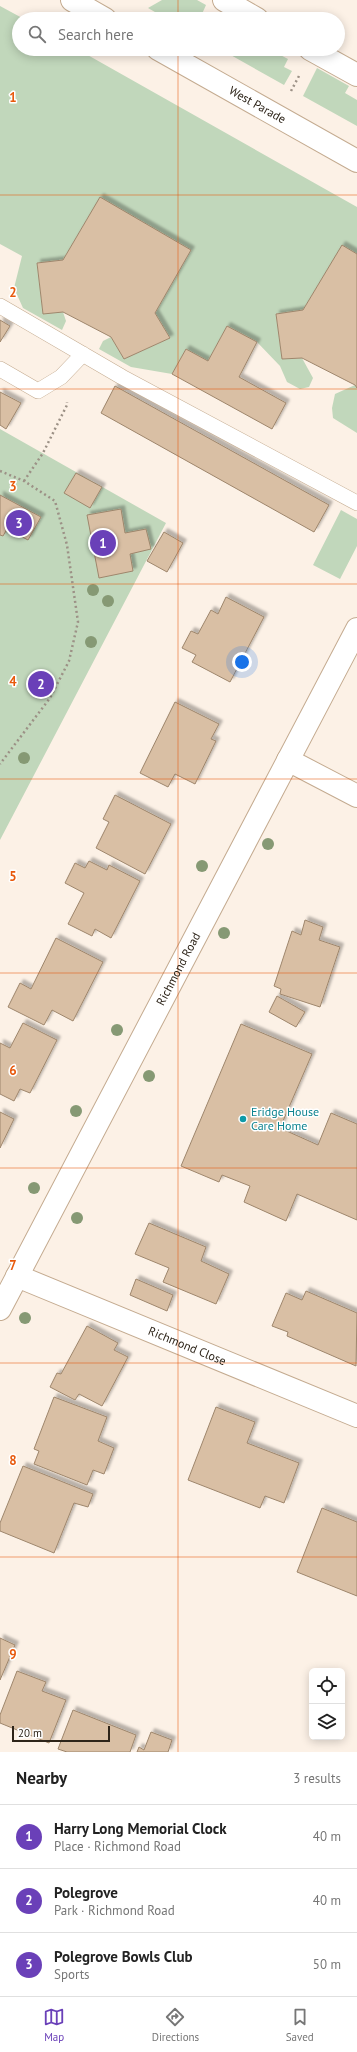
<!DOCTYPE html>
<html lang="en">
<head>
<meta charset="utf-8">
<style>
  :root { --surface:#fff; --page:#f6f6f6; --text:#222; --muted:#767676; --line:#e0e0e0; --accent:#6a40b8 }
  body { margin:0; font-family:"PT Sans",sans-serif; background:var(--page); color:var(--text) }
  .controls { position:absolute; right:12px; bottom:12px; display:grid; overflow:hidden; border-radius:6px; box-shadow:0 2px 10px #0003 }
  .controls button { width:36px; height:36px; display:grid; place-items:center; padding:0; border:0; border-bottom:1px solid var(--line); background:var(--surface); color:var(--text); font:20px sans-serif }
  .scale { position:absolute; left:12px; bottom:10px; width:98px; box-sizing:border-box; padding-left:4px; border:2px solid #2d2419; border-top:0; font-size:11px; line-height:14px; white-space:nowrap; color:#2d2419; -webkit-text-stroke:3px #fff; paint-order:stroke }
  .you { position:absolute; left:242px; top:662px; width:14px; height:14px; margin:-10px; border:3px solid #fff; border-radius:50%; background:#1a73e8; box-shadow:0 0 0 6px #1a73e833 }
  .badge { display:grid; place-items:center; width:26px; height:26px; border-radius:50%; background:var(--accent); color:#fff; font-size:13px; font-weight:700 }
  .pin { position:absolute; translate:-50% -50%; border:2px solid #fff; box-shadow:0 1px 4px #0006 }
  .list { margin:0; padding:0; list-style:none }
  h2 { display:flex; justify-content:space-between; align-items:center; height:52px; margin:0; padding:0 16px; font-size:17px }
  h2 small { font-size:13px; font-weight:400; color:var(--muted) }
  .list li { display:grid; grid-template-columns:26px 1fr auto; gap:12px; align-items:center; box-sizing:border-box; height:64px; padding:0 16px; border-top:1px solid var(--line) }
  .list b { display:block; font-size:15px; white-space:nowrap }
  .list p { margin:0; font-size:13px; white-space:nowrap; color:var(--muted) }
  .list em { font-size:13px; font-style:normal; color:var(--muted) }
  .icon { flex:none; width:22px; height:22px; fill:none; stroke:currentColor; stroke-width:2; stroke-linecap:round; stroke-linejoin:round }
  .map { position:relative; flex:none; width:357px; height:1752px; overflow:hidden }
  .search { position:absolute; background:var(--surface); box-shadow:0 2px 10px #0003; left:12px; right:12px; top:12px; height:44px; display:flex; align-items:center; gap:10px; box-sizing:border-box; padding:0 14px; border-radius:22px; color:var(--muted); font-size:15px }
  .sheet { height:244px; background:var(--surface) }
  nav { display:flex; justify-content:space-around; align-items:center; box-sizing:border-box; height:56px; border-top:1px solid var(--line); background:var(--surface); font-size:11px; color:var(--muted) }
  nav a { display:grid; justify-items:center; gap:2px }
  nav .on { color:var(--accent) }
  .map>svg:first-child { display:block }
  .green { fill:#c1d7bb }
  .building { fill:#d9bfa4; stroke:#9e866c; filter:url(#shadow) }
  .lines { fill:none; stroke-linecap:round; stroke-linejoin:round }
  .service-casing { stroke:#c4ab90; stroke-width:16 }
  .pedestrian-casing { stroke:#c4ab90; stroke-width:24 }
  .minor-casing { stroke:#c4ab90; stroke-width:24 }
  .secondary-casing { stroke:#c4ab90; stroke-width:24 }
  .path { stroke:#9c9186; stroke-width:2.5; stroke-dasharray:2 3; stroke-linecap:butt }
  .service { stroke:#fff; stroke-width:15 }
  .pedestrian { stroke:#fff; stroke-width:22 }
  .minor { stroke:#fff; stroke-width:22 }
  .secondary { stroke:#fff; stroke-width:22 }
  .tree { fill:#869974 }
  .grid { fill:none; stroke:#e8590c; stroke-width:1; stroke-opacity:0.55 }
  .culture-dot { fill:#0f9aa8; stroke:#fff; stroke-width:1.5 }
  .labels { text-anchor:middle; stroke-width:3; stroke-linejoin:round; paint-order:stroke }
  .street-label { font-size:12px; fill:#2d2419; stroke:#fff }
  .culture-label { font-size:12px; fill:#0d838f; stroke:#fff; text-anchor:start }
  .grid-label { font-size:13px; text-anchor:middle; font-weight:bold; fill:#e8590c; stroke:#fff; stroke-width:3; stroke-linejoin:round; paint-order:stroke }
</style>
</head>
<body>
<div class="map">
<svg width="357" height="1752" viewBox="0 0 357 1752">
  <defs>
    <filter id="shadow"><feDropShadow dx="3.5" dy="-3.5" stdDeviation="1" flood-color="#0004"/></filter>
  </defs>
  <rect width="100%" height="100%" fill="#fcf1e6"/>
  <path class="green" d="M162 0H197L206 5 202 14 210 19H167L148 8Z
    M0 6 24 19H19V49H77L357 207V254L342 246 303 310 276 314 282 359 302 358 313 378 309 387 300 389 287 382 280 366 257 342 227 326 208 361 186 349 172 374 131 367 99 349 103 341 111 337 124 359 170 338 155 313 191 250 100 198 63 260 37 263 43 313 63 312 66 321 62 330 23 308 14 288 22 256 0 244Z
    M220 49H269L288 59 284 67 292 71 284 85Z
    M317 68 349 86 345 93 357 100V126L303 96Z
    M355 385 357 388V433L333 418 332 408 335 394Z
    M0 429 166 523 0 840Z
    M341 510 357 519V546L340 579 313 565Z"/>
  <path class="building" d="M100 197 191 250 155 313 170 338 124 359 111 337 63 312 43 314 37 263 63 260Z
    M342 245 357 254V388L355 385 302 358 282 359 276 314 303 310Z
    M0 320 10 326 0 342Z
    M227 326 257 342 239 377 286 403 272 429 172 374 186 349 208 361Z
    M115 386 329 505 314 532 101 413Z
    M0 392 21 403 6 429 0 425Z
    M76 473 102 487 90 508 64 493Z
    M0 495 41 517 28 540 7 529 3 536 0 535Z
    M121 509 125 533 146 529 151 549 130 554 133 571 99 578 87 515Z
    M164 532 183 543 167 572 147 561Z
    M226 597 264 617 230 682 192 662 196 655 182 648 191 631 198 634 211 610 218 614Z
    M175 702 219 724 211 739 216 741 195 784 175 774 168 787 140 773Z
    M115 795 171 824 145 874 96 848 109 822 103 819Z
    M89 861 107 870 109 865 140 881 111 938 95 929 92 936 68 924 84 893 65 883 75 863 85 868Z
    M305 920 323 927 319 940 340 947 320 1007 280 994 281 989 274 986 292 931 301 935Z
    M56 938 103 962 73 1021 52 1010 44 1025 8 1007 20 983 31 989Z
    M277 996 305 1012 296 1027 269 1012Z
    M23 1023 57 1040 30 1093 20 1089 14 1101 0 1094V1043L10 1048Z
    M241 1024 312 1054 280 1128 318 1145 331 1113 357 1124V1220L297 1194 286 1221 244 1202 250 1186 222 1175 219 1182 181 1166Z
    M0 1112 14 1119 0 1148Z
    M149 1223 206 1247 201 1261 229 1274 216 1304 163 1282 169 1268 135 1254Z
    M136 1279 173 1295 167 1311 130 1295Z
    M306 1291 357 1313 356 1366 287 1336 288 1332 272 1326 286 1293 302 1300Z
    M87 1326 118 1343 114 1350 128 1357 102 1406 79 1394 75 1400 50 1387 57 1373 61 1374Z
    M54 1397 107 1417 98 1441 114 1448 104 1474 93 1470 87 1485 34 1464 39 1451 34 1449Z
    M216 1407 255 1422 247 1443 299 1463 284 1503 265 1496 260 1508 188 1480Z
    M23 1466 93 1494 88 1507 74 1503 54 1553 0 1531V1523Z
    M322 1508 357 1522V1596L297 1572Z
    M0 1638 15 1645 0 1680Z
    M17 1671 46 1682 42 1691 66 1700 49 1743 0 1723V1715Z
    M73 1710 136 1735 130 1752H67L58 1749Z
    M151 1732 172 1740 168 1752H137L139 1747 144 1750Z"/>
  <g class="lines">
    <g class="service-casing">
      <path id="service" d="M0 306 122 377 357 503
        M0 369 38 391 61 377 83 354"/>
    </g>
    <g class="pedestrian-casing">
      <path id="pedestrian" d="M224 0 257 19
        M310 49 357 75"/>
    </g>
    <g class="minor-casing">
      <g id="minor">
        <path d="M288 760 357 796"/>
        <path id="s1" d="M17 1276 357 1416"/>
      </g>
    </g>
    <g class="secondary-casing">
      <g id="secondary">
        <path d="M72 0 105 19"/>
        <path id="s2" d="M158 49 357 161"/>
        <path id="s3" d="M0 1309 357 629"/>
      </g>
    </g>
    <path class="path" d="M291 91 299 76
      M0 471 24 481 55 501 67 545 78 622 69 661 50 698 0 764
      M24 481 43 453 67 405V402"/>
    <use href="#service" class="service"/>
    <use href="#pedestrian" class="pedestrian"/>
    <use href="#minor" class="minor"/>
    <use href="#secondary" class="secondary"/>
  </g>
  <g class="tree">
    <circle cx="93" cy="590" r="6"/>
    <circle cx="108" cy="601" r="6"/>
    <circle cx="91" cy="642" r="6"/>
    <circle cx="24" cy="758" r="6"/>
    <circle cx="268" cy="844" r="6"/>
    <circle cx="202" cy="866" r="6"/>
    <circle cx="224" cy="933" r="6"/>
    <circle cx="117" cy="1030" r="6"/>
    <circle cx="149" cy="1076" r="6"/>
    <circle cx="76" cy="1111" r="6"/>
    <circle cx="34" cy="1188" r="6"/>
    <circle cx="77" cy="1218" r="6"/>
    <circle cx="25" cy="1318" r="6"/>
  </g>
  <path class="grid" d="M178 0V19M178 49V1752M0 195H357M0 389H357M0 584H357M0 779H357M0 973H357M0 1168H357M0 1363H357M0 1557H357"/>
  <circle class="culture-dot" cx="243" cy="1119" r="4"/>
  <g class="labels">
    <g class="street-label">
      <text dy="4" stroke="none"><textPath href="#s2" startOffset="114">West Parade</textPath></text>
      <text dy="4" stroke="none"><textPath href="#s3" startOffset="384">Richmond Road</textPath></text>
      <text dy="4" stroke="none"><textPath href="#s1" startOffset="184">Richmond Close</textPath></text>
    </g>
    <g class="culture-label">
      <text x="251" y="1116">Eridge House<tspan x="251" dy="14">Care Home</tspan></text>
    </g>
  </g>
  <g class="grid-label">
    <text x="13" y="102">1</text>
    <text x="13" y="297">2</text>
    <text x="13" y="491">3</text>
    <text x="13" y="686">4</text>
    <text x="13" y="881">5</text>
    <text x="13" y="1075">6</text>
    <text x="13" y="1270">7</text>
    <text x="13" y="1465">8</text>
    <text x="13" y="1659">9</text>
  </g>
</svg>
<div class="controls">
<button><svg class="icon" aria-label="locate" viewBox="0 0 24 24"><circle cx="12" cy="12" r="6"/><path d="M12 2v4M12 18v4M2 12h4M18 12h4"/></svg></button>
<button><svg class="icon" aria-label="layers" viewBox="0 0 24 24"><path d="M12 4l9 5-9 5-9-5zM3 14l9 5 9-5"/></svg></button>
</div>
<div class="scale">20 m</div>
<div class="you"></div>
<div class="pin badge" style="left:103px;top:543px">1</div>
<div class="pin badge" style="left:41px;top:684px">2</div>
<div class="pin badge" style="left:19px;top:523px">3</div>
<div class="search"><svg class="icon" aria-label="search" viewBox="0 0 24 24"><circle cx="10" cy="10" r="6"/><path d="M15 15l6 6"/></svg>Search here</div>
</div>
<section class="sheet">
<h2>Nearby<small>3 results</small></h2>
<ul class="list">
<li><span class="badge">1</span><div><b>Harry Long Memorial Clock</b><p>Place · Richmond Road</p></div><em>40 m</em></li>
<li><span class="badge">2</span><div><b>Polegrove</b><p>Park · Richmond Road</p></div><em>40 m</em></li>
<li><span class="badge">3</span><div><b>Polegrove Bowls Club</b><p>Sports</p></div><em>50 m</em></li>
</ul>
</section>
<nav>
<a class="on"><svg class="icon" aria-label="map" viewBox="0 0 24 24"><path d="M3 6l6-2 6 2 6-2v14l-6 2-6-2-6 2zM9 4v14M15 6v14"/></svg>Map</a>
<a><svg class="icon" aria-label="directions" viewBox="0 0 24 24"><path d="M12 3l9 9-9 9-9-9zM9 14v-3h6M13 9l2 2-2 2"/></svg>Directions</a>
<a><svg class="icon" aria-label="saved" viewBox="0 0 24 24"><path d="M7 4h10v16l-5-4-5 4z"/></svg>Saved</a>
</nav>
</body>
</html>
